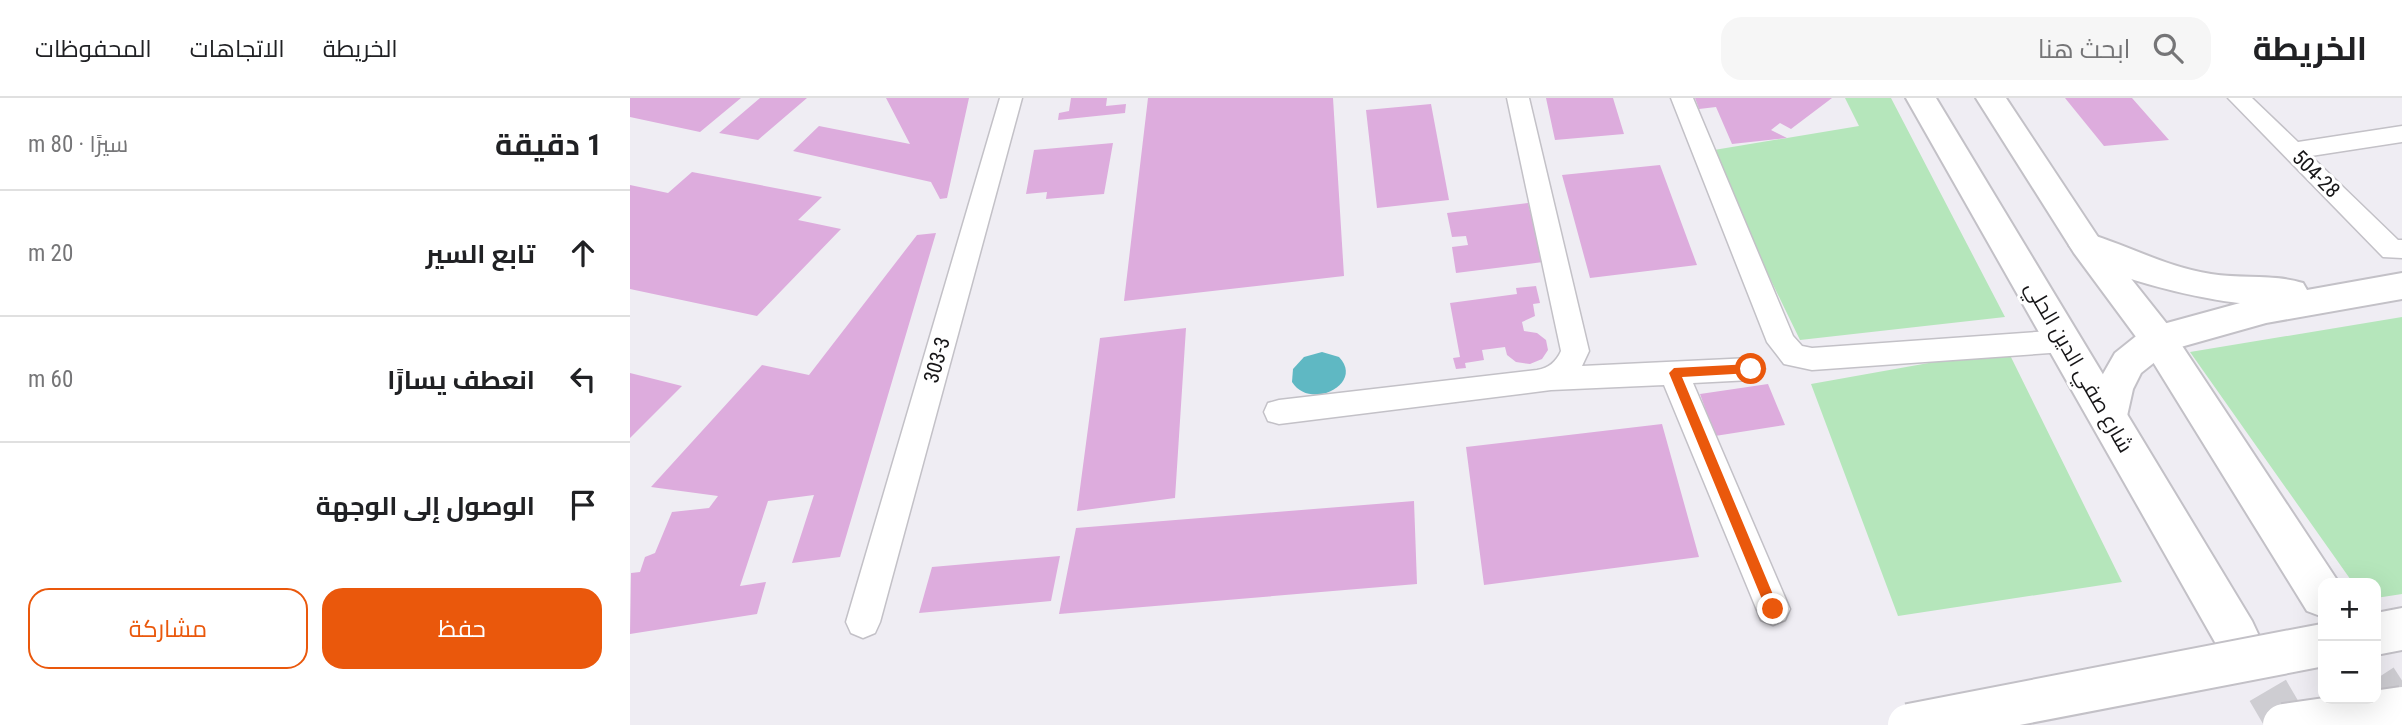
<!DOCTYPE html>
<html lang="ar">
<head>
<meta charset="utf-8">
<style>
  :root { --surface:#fff; --page:#f6f6f6; --text:#202124; --muted:#757577; --line:#e0e0e0; --accent:#ea580c }
  body { margin:0; font-family:"Roboto Condensed",Cairo,sans-serif; background:var(--page); color:var(--text); direction:rtl }
  .controls { position:absolute; right:21px; bottom:21px; display:grid; overflow:hidden; border-radius:14px; box-shadow:0 7px 28px #0002 }
  .controls button { width:63px; height:63px; display:grid; place-items:center; padding:0; border:0; border-bottom:2px solid var(--line); background:var(--surface); color:var(--text); font:35px sans-serif }
  .stop { position:absolute; width:21px; height:21px; margin:-16px; border:5px solid #ea580c; border-radius:50%; background:#fff }
  .stop.end { background:#ea580c; border-color:#fff; box-shadow:0 2px 7px #0008 }
  .list { margin:0; padding:0; list-style:none }
  h2 { display:flex; justify-content:space-between; align-items:center; height:91px; margin:0; padding:0 28px; font-size:30px }
  h2 small { font-size:23px; font-weight:400; color:var(--muted) }
  .list li { display:grid; grid-template-columns:46px 1fr auto; gap:21px; align-items:center; box-sizing:border-box; height:126px; padding:0 28px; border-top:2px solid var(--line) }
  .list b { display:block; font-size:26px; white-space:nowrap }
  .list em { font-size:23px; font-style:normal; color:var(--muted) }
  .actions { display:flex; gap:14px; padding:21px 28px }
  .actions a { flex:1; padding:16px 0; border:2px solid var(--accent); border-radius:21px; text-align:center; font-size:24px; color:var(--accent) }
  .actions .main { background:var(--accent); color:#fff }
  .icon { flex:none; width:38px; height:38px; fill:none; stroke:currentColor; stroke-width:2; stroke-linecap:round; stroke-linejoin:round }
  .map { position:relative; flex:none; width:1772px; height:627px; overflow:hidden; direction:ltr }
  header { display:flex; align-items:center; gap:42px; box-sizing:border-box; height:98px; padding:0 35px; background:var(--surface); border-bottom:2px solid var(--line) }
  header strong { font-size:33px }
  nav { display:flex; gap:38px; margin-inline-start:auto; font-size:24px }
  .search { width:490px; height:63px; background:var(--page); display:flex; align-items:center; gap:18px; box-sizing:border-box; padding:0 24px; border-radius:21px; color:var(--muted); font-size:26px }
  main { display:flex }
  aside { flex:1; background:var(--surface) }
  .map>svg:first-child { display:block }
  .green { fill:#b5e6bb }
  .water { fill:#5fb8c3 }
  .building { fill:#ddacdd }
  .lines { fill:none; stroke-linecap:round; stroke-linejoin:round }
  .primary-tunnel { stroke:#cecdd2; stroke-width:42; stroke-dasharray:42 21; stroke-linecap:butt }
  .minor-casing { stroke:#c3c1c7; stroke-width:3 }
  .primary-casing { stroke:#c3c1c7; stroke-width:4 }
  .motorway-casing { stroke:#c3c1c7; stroke-width:4 }
  .minor { fill:#fff; fill-rule:evenodd }
  .primary { fill:#fff; fill-rule:evenodd }
  .motorway { fill:#fff; fill-rule:evenodd }
  .motorway-bridge-casing { stroke:#c3c1c7; stroke-width:46; stroke-linecap:butt }
  .motorway-bridge { stroke:#fff; stroke-width:42 }
  .route { fill:#ea580c }
  .labels { text-anchor:middle; stroke-width:6; stroke-linejoin:round; paint-order:stroke }
  .street-label { font-size:21px; fill:#161517; stroke:#fff }
</style>
</head>
<body>
<header>
<strong>الخريطة</strong>
<div class="search"><svg class="icon" aria-label="search" viewBox="0 0 24 24"><circle cx="10" cy="10" r="6"/><path d="M15 15l6 6"/></svg>ابحث هنا</div>
<nav><a>الخريطة</a><a>الاتجاهات</a><a>المحفوظات</a></nav>
</header>
<main>
<div class="map">
<svg width="1772" height="627" viewBox="0 0 1772 627">
  <rect width="100%" height="100%" fill="#efedf3"/>
  <path class="green" d="M1215 0H1261L1375 219 1170 242 1078 53 1229 28Z
    M1772 219V496L1746 500V485H1723L1560 254Z
    M1377 251 1492 484 1268 518 1181 286Z"/>
  <path class="water" d="M692 254 709 259C735 286 680 313 662 284L663 271 674 259Z"/>
  <path class="building" d="M0 0H111L70 34 0 19Z
    M130 0H177L128 42 89 35Z
    M256 0H339L317 100 310 101 301 84 163 53 189 28 280 46Z
    M441 0H477L476 8 496 6 495 15 428 22 429 15 439 13Z
    M518 0H703L714 178 494 203Z
    M916 0H983L994 36 925 42Z
    M1065 0H1202L1161 31 1150 25 1141 32 1157 40 1102 46 1086 9 1069 11Z
    M1435 0H1502L1539 42 1474 48Z
    M801 6 819 102 747 110 736 12Z
    M483 45 474 96 416 101 417 94 396 96 404 52Z
    M1030 67 1067 167 960 180 932 77Z
    M62 74 192 99 168 122 211 131 127 218 0 191V87L38 95Z
    M898 105 913 164 826 175 822 149 838 147 836 138 822 139 817 115Z
    M306 135 210 459 162 465 184 397 138 403 110 488 136 484 127 516 0 536 1 475 10 474 15 459 25 455 42 414 79 410 88 398 21 389 132 267 179 277 287 137Z
    M906 188 910 205 903 206 905 218 892 224 894 233 907 235 916 242 918 252 912 261 900 266 886 264 877 257 875 249 852 252 854 262 835 265 836 270 826 271 823 260 830 259 820 205 887 196 886 190Z
    M556 230 545 400 447 413 470 240Z
    M0 275 52 288 0 340Z
    M1138 286 1155 327 1085 338 1070 296Z
    M1032 326 1069 459 854 487 836 349Z
    M784 403 787 486 429 516 446 430Z
    M430 458 421 503 289 515 302 469Z"/>
  <g class="lines">
    <path class="primary-tunnel" d="M1606 538 1658 627
      M1746 581 1772 621"/>
    <g class="minor-casing">
      <path id="minor" d="M370 0H392L250 524 245 535 233 540 221 535 216 524Z
        M877 0H899L959 253 952 268 1121 260 1131 263 1135 271 1131 279 1121 282 1063 285 1160 511 1155 522 1143 527 1131 522 1034 287 921 292 649 326 638 323 634 314 638 305 649 302 907 272C919 270 926 264 931 253Z
        M1041 0H1063L1163 238 1172 248 1182 250 1434 232 1444 235 1448 243 1444 251 1434 254 1182 272 1154 266 1137 244Z
        M1598 0H1622L1668 44 1772 28V44L1681 58 1768 142H1772V160L1753 159Z"/>
    </g>
    <g class="primary-casing">
      <path id="primary" d="M1276 0H1306L1622 523 1629 538 1622 553 1606 559 1590 553Z
        M1346 0H1376L1468 139 1541 231 1709 485H1693V519L1677 513 1515 251 1444 155Z"/>
    </g>
    <g class="motorway-casing">
      <path id="motorway" d="M1456 135C1500 148 1533 168 1581 176 1611 181 1645 176 1673 185L1677 192 1772 175V201L1636 225 1540 252 1511 275 1503 291 1497 318 1492 329 1478 334 1464 329 1459 318 1465 290 1485 255 1515 231 1610 205C1575 202 1457 177 1439 147L1444 139Z
        M1772 510V552L1746 557V515Z"/>
    </g>
    <use href="#minor" class="minor"/>
    <use href="#primary" class="primary"/>
    <use href="#motorway" class="motorway"/>
    <g class="motorway-bridge-casing">
      <path id="motorway-bridge" d="M1279 627 1693 547
        M1654 627 1772 610"/>
    </g>
    <use href="#motorway-bridge" class="motorway-bridge"/>
  </g>
  <path class="route" d="M1121 266 1126 271 1121 275 1052 279 1149 511 1143 517 1136 511 1039 275 1044 270Z"/>
  <g class="labels">
    <g class="street-label">
      <text transform="translate(1686 76) rotate(45)" y="7">504-28</text>
      <text transform="translate(307 262) rotate(-74)" y="7">303-3</text>
      <text transform="translate(1449 269) rotate(60)" y="7">شارع صفي الدين الحلي</text>
    </g>
  </g>
</svg>
<div class="controls">
<button>+</button>
<button>−</button>
</div>
<div class="stop" style="left:1121px;top:271px"></div>
<div class="stop end" style="left:1143px;top:511px"></div>
</div>
<aside>
<h2>1 دقيقة<small>سيرًا · 80 m</small></h2>
<ul class="list">
<li><svg class="icon" aria-label="ahead" viewBox="0 0 24 24"><path d="M12 20V5M6 11l6-6 6 6"/></svg><div><b>تابع السير</b></div><em>20 m</em></li>
<li><svg class="icon" aria-label="left" viewBox="0 0 24 24"><path d="M17 20v-9H6M10 6l-5 5 5 5"/></svg><div><b>انعطف يسارًا</b></div><em>60 m</em></li>
<li><svg class="icon" aria-label="arrive" viewBox="0 0 24 24"><path d="M6 21V4h12l-3 4 3 4H6"/></svg><div><b>الوصول إلى الوجهة</b></div></li>
</ul>
<div class="actions"><a class="main">حفظ</a><a>مشاركة</a></div>
</aside>
</main>
</body>
</html>
